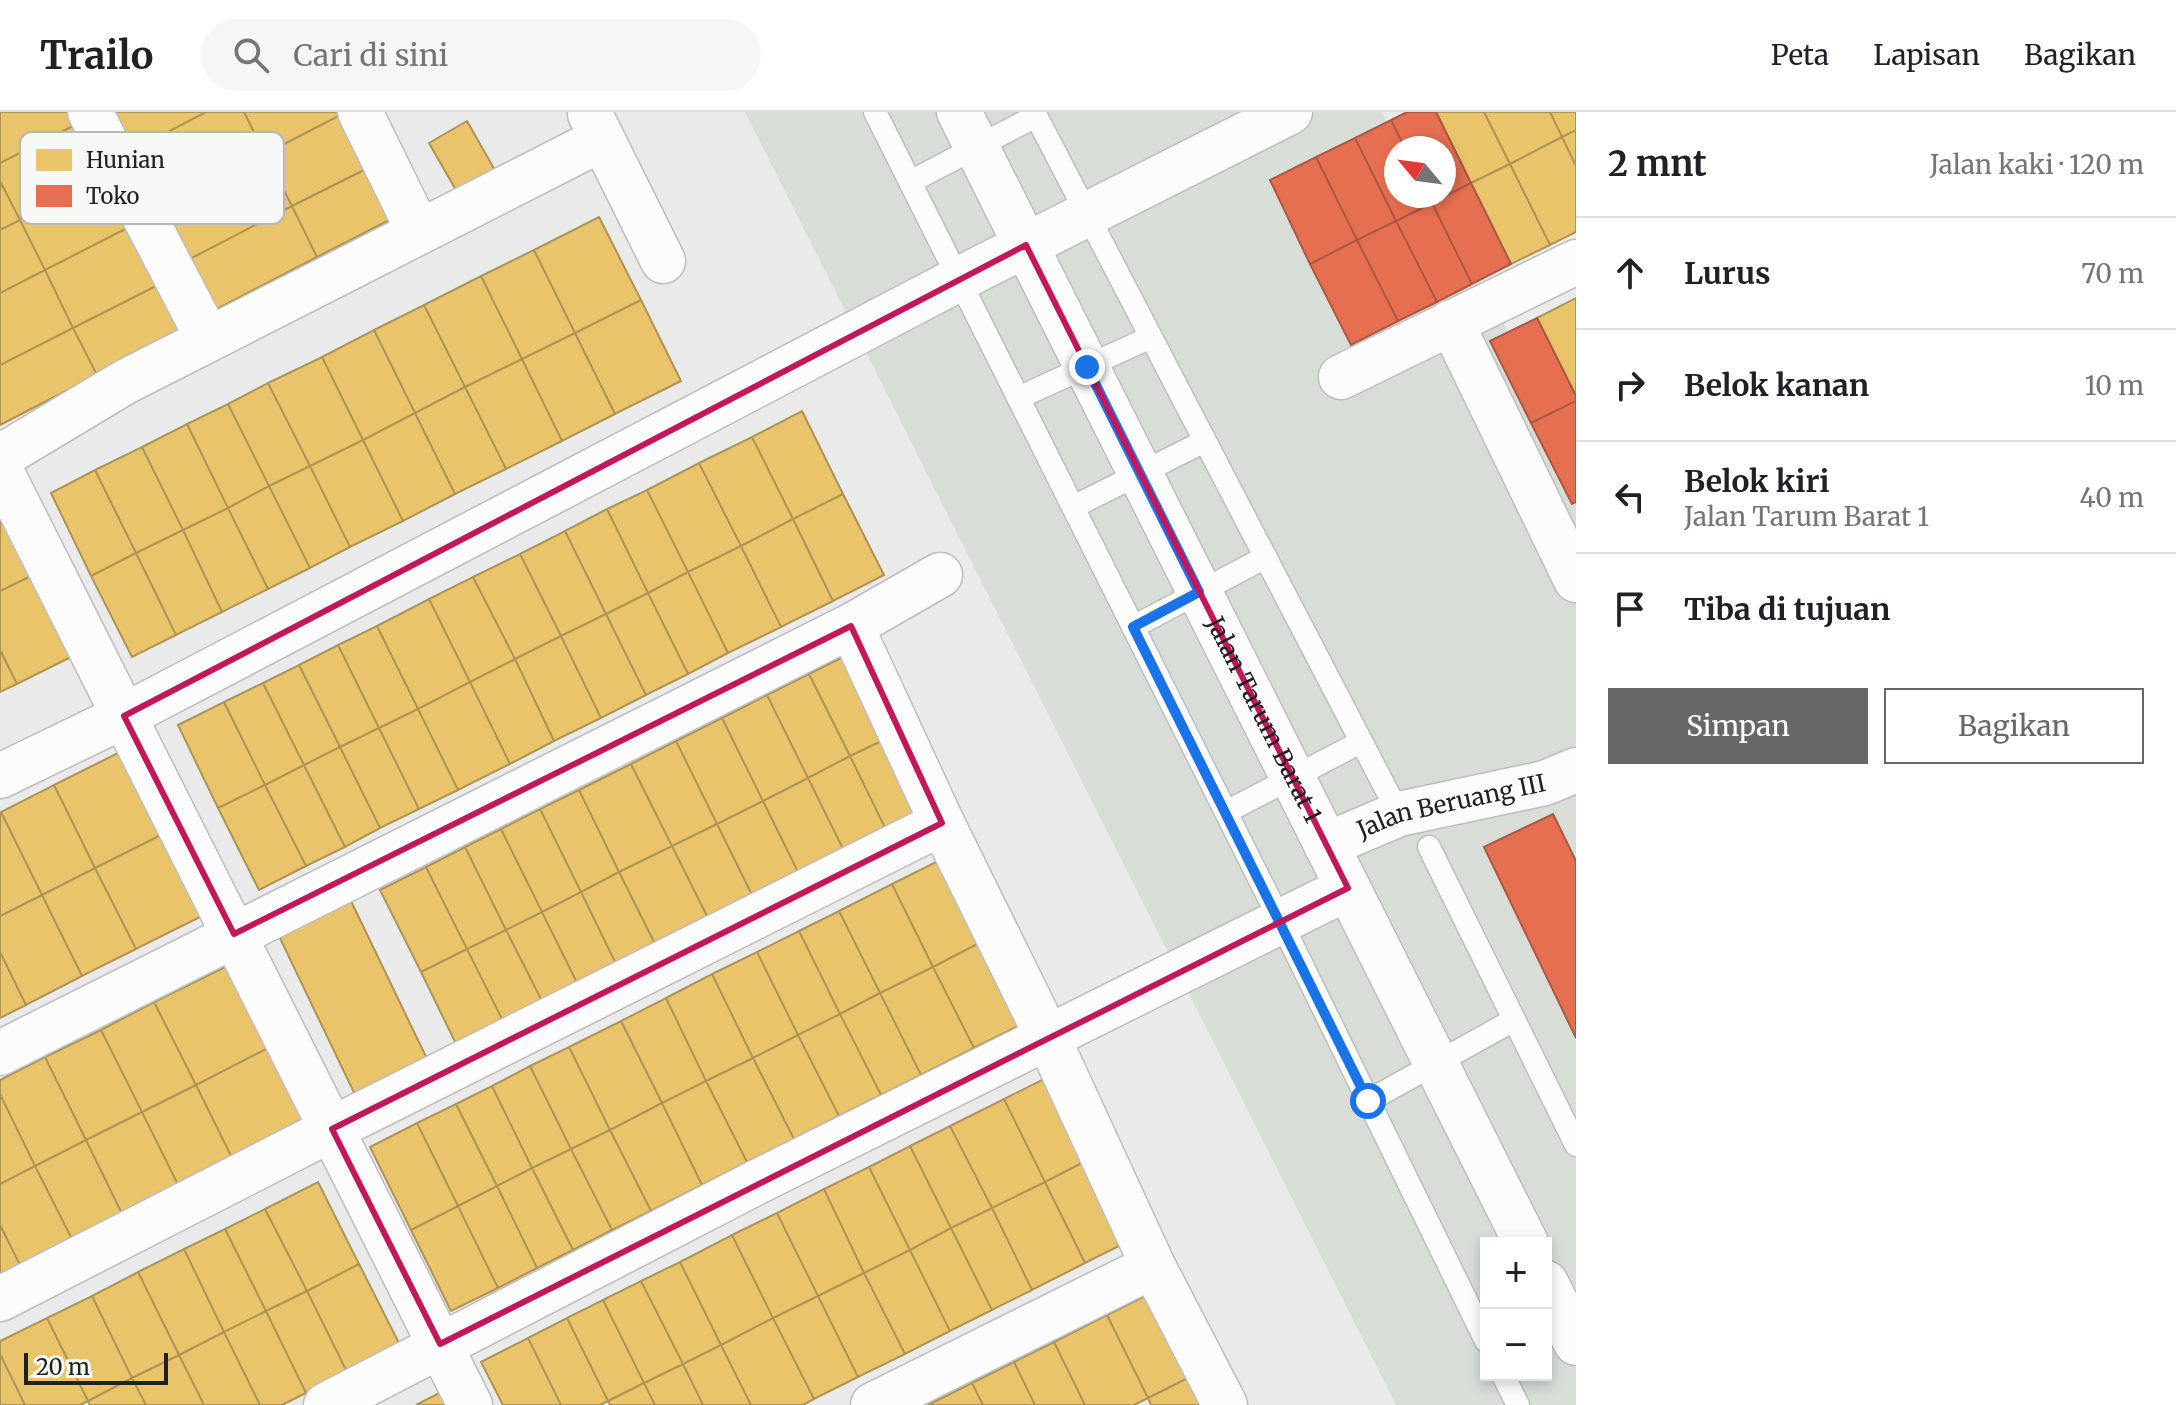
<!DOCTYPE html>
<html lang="id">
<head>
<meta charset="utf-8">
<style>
  :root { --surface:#fff; --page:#f6f6f6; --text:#202124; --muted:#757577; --line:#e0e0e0; --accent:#666766 }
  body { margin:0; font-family:Merriweather,serif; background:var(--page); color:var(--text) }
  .controls { position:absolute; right:24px; bottom:24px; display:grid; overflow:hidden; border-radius:0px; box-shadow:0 4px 12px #0003 }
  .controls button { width:72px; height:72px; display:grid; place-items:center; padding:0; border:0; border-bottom:2px solid var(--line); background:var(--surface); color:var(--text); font:40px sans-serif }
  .compass { position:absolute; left:1384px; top:24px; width:72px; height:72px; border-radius:50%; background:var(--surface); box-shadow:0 4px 12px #0003; rotate:299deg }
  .scale { position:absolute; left:24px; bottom:20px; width:144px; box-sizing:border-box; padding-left:8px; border:4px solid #202120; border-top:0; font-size:22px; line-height:28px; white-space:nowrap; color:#202120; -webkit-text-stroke:6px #f6f9f6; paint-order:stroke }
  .stop { position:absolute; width:24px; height:24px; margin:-18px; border:6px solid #1a73e8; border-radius:50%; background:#fff }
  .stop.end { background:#1a73e8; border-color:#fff; box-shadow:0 2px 8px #0008 }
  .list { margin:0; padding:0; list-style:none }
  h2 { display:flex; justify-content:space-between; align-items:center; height:104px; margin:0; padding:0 32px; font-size:34px }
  h2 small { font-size:26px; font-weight:400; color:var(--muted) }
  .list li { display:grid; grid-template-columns:52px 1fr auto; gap:24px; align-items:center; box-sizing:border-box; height:112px; padding:0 32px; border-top:2px solid var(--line) }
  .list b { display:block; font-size:30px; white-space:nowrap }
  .list p { margin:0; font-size:26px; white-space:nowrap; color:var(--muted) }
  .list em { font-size:26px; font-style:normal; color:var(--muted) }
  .actions { display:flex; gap:16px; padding:24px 32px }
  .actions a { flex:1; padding:18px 0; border:2px solid var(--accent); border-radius:0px; text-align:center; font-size:28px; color:var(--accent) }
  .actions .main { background:var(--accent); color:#fff }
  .icon { flex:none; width:44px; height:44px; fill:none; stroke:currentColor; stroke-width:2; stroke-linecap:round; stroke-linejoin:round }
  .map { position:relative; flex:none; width:1576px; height:1293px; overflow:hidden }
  header { display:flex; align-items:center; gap:48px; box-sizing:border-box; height:112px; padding:0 40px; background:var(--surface); border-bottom:2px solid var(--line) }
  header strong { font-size:38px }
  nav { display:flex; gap:44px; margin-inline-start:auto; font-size:28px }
  .search { width:560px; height:72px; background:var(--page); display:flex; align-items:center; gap:20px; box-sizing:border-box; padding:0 28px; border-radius:44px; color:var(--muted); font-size:30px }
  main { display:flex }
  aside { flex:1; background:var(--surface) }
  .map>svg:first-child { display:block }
  .built { fill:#d8ddd8; fill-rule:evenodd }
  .homes { fill:#e9c46a; stroke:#ad9354; stroke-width:2 }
  .shops { fill:#e76f51; stroke:#ab5842; stroke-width:2 }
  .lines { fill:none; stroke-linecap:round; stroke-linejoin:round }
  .lane-casing { stroke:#bcbdbc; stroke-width:25 }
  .street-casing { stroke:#bcbdbc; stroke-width:47 }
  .secondary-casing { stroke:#bcbdbc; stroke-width:47 }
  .lane { stroke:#fcfcfc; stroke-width:22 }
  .street { stroke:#fcfcfc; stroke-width:44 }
  .secondary { stroke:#fcfcfc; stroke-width:44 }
  .route { stroke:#1a73e8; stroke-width:10 }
  .marked { fill:none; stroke:#c2185b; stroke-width:6; stroke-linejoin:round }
  .labels { text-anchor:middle; stroke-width:8; stroke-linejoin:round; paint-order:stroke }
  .street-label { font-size:24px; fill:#202120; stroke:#f6f9f6 }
  .key { fill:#f6f9f6; stroke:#b6b8b6; stroke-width:2 }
  .key-label { font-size:22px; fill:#202120 }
</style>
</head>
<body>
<header>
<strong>Trailo</strong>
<div class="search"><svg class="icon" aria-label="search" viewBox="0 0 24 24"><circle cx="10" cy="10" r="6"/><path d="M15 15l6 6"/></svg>Cari di sini</div>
<nav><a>Peta</a><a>Lapisan</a><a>Bagikan</a></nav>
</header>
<main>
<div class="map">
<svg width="1576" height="1293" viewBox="0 0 1576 1293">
  <rect width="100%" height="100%" fill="#e9eae9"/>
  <path class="built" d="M745 0H1381L1402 36H1396V84H1430L1576 338V1293H1396ZM1486 1131H1546V1263H1486Z"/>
  <path class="homes" d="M0 0H78L83 9 0 51Z
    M114 0H206L133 38Z
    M206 0H244L265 42 161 95 133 38Z
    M244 0H346L265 42Z
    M346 0 382 49 292 94 265 42Z
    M1436 0H1484L1510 52 1471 71Z
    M1484 0H1550L1562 25 1510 52Z
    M1550 0H1576V18L1562 25Z
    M83 9 109 62 20 108 0 69V51Z
    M467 9 497 62 460 85 429 31Z
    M1576 18V54L1562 25Z
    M1562 25 1576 54V120L1550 133 1510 52Z
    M265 42 292 94 188 148 161 95Z
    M382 49 407 99 317 145 292 94Z
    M1510 52 1550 133 1511 152 1471 71Z
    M109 62 135 112 45 158 20 108Z
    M0 69 20 108 0 118Z
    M292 94 317 145 213 199 188 148Z
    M599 105 641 188 575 221 534 138Z
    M20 108 45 158 0 181V118Z
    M135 112 164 170 73 216 45 158Z
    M534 138 575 221 522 247 481 164Z
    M45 158 73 216 0 253V181Z
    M481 164 522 247 465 275 424 193Z
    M164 170 187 217 97 263 73 216Z
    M1576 186V284L1537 206Z
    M641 188 681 269 615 302 575 221Z
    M424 193 465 275 415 301 374 218Z
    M73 216 97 263 0 313V253Z
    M374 218 415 301 363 328 322 245Z
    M575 221 615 302 562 329 522 247Z
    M322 245 363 328 310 354 268 271Z
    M522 247 562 329 506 357 465 275Z
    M268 271 310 354 269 374 228 292Z
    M465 275 506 357 455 382 415 301Z
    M228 292 269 374 228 396 187 312Z
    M802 299 843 382 793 407 752 325Z
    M415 301 455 382 403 409 363 328Z
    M187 312 228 396 183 418 142 335Z
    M752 325 793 407 741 434 699 351Z
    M363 328 403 409 350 435 310 354Z
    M142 335 183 418 136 441 95 358Z
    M699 351 741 434 688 460 647 378Z
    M310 354 350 435 310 456 269 374Z
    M95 358 136 441 91 464 51 381Z
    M269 374 310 456 268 477 228 396Z
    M647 378 688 460 648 481 607 397Z
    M843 382 884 463 833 489 793 407Z
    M228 396 268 477 222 500 183 418Z
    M607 397 648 481 606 502 565 419Z
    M0 402 31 464 0 479Z
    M793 407 833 489 781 515 741 434Z
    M183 418 222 500 176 523 136 441Z
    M565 419 606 502 561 524 520 442Z
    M741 434 781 515 728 541 688 460Z
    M136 441 176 523 132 545 91 464Z
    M520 442 561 524 515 547 473 465Z
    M688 460 728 541 688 562 648 481Z
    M31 464 71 545 17 572 0 538V479Z
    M473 465 515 547 470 570 429 487Z
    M648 481 688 562 646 583 606 502Z
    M429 487 470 570 418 597 377 514Z
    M606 502 646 583 601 606 561 524Z
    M377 514 418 597 379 616 338 533Z
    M561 524 601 606 554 629 515 547Z
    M338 533 379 616 340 635 299 553Z
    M0 538 17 572 0 580Z
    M849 542 890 625 850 644 809 562Z
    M515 547 554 629 510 652 470 570Z
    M299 553 340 635 304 653 263 571Z
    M809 562 850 644 808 666 767 583Z
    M470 570 510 652 458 678 418 597Z
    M263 571 304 653 265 673 224 590Z
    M767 583 808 666 763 689 722 606Z
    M224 590 265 673 218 696 178 613Z
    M418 597 458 678 419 697 379 616Z
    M722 606 763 689 717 712 676 629Z
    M379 616 419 697 380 716 340 635Z
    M890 625 930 706 890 726 850 644Z
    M676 629 717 712 672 734 631 652Z
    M130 635 171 718 95 756 54 673Z
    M340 635 380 716 345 735 304 653Z
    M850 644 890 726 848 747 808 666Z
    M631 652 672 734 619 760 579 678Z
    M304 653 345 735 306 754 265 673Z
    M808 666 848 747 803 770 763 689Z
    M54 673 95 756 42 783 1 700Z
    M265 673 306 754 259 778 218 696Z
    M579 678 619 760 581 780 540 697Z
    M763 689 803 770 757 793 717 712Z
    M540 697 581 780 542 800 501 717Z
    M1 700 42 783 0 804V701Z
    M717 712 757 793 713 816 672 734Z
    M501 717 542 800 506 818 465 735Z
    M171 718 212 799 136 837 95 756Z
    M672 734 713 816 660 842 619 760Z
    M465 735 506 818 467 837 426 755Z
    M944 746 985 828 933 855 892 772Z
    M426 755 467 837 421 860 380 778Z
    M95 756 136 837 82 864 42 783Z
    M619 760 660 842 621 862 581 780Z
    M892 772 933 855 880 881 839 799Z
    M581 780 621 862 582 881 542 800Z
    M42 783 82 864 26 893 0 840V804Z
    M350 787 431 955 359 991 278 822Z
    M839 799 880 881 840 902 799 819Z
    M542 800 582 881 547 899 506 818Z
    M506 818 547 899 508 919 467 837Z
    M799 819 840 902 798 923 757 840Z
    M985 828 1026 910 974 936 933 855Z
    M467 837 508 919 461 942 421 860Z
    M0 840 26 893 0 906Z
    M757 840 798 923 753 946 712 862Z
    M231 852 272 934 196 973 154 890Z
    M933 855 974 936 921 963 880 881Z
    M712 862 753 946 706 969 666 886Z
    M880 881 921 963 881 983 840 902Z
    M666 886 706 969 662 991 621 909Z
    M154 890 196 973 142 1000 101 918Z
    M840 902 881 983 839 1004 798 923Z
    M621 909 662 991 610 1018 569 935Z
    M101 918 142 1000 86 1028 45 945Z
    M798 923 839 1004 794 1027 753 946Z
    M272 934 313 1016 236 1054 196 973Z
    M569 935 610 1018 571 1037 530 954Z
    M45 945 86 1028 35 1054 0 982V968Z
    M753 946 794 1027 747 1050 706 969Z
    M530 954 571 1037 532 1056 492 974Z
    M1056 961 1097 1043 1045 1070 1004 987Z
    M706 969 747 1050 702 1073 662 991Z
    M196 973 236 1054 182 1081 142 1000Z
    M492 974 532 1056 497 1074 456 992Z
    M0 982 35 1054 0 1072Z
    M1004 987 1045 1070 992 1096 950 1014Z
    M662 991 702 1073 651 1099 610 1018Z
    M456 992 497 1074 458 1094 417 1011Z
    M142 1000 182 1081 126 1110 86 1028Z
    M417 1011 458 1094 411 1118 370 1035Z
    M950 1014 992 1096 951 1116 910 1034Z
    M610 1018 651 1099 612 1118 571 1037Z
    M86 1028 126 1110 76 1135 35 1054Z
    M910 1034 951 1116 910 1138 869 1055Z
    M571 1037 612 1118 573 1138 532 1056Z
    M1097 1043 1137 1125 1085 1151 1045 1070Z
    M35 1054 76 1135 24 1161 0 1113V1072Z
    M869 1055 910 1138 864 1161 824 1077Z
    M532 1056 573 1138 537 1156 497 1074Z
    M318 1070 359 1152 307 1179 265 1097Z
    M1045 1070 1085 1151 1032 1178 992 1096Z
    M497 1074 537 1156 498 1176 458 1094Z
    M824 1077 864 1161 818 1184 777 1101Z
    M458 1094 498 1176 451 1199 411 1118Z
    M992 1096 1032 1178 992 1198 951 1116Z
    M265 1097 307 1179 266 1199 225 1117Z
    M777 1101 818 1184 773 1206 732 1123Z
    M0 1113 24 1161 0 1173Z
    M951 1116 992 1198 950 1219 910 1138Z
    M225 1117 266 1199 224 1220 184 1137Z
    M732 1123 773 1206 721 1233 680 1150Z
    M184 1137 224 1220 179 1243 138 1160Z
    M910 1138 950 1219 905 1242 864 1161Z
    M680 1150 721 1233 683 1252 641 1169Z
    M359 1152 400 1233 347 1260 307 1179Z
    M138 1160 179 1243 132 1266 92 1184Z
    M864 1161 905 1242 858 1265 818 1184Z
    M641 1169 683 1252 644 1271 603 1188Z
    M1159 1177 1200 1260 1148 1286 1107 1203Z
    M307 1179 347 1260 306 1281 266 1199Z
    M92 1184 132 1266 88 1289 47 1206Z
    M818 1184 858 1265 814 1287 773 1206Z
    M603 1188 644 1271 608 1289 567 1206Z
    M266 1199 306 1281 282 1293H260L224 1220Z
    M1107 1203 1148 1286 1134 1293H1085L1054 1230Z
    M47 1206 88 1289 80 1293H25L0 1242V1229Z
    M567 1206 608 1289 600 1293H561L528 1226Z
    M773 1206 814 1287 803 1293H751L721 1233Z
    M224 1220 260 1293H204L179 1243Z
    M528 1226 561 1293H503L481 1250Z
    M1054 1230 1085 1293H1035L1014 1250Z
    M721 1233 751 1293H703L683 1252Z
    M0 1242 25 1293H0Z
    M179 1243 204 1293H146L132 1266Z
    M1014 1250 1035 1293H983L972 1271Z
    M683 1252 703 1293H655L644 1271Z
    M1200 1260 1217 1293H1151L1148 1286Z
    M132 1266 146 1293H90L88 1289Z
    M644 1271 655 1293H610L608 1289Z
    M972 1271 983 1293H928Z
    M449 1276 457 1293H416Z"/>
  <path class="shops" d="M1407 0H1436L1471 71 1432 91 1429 84H1444V36H1405L1391 8Z
    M1391 8 1405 36H1396V84H1429L1432 91 1396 109 1355 26Z
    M1355 26 1396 109 1357 128 1316 45Z
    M1316 45 1357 128 1310 152 1270 68Z
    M1471 71 1511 152 1472 172 1432 91Z
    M1432 91 1472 172 1437 190 1396 109Z
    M1396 109 1437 190 1398 209 1357 128Z
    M1357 128 1398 209 1351 233 1310 152Z
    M1537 206 1576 284V289L1531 311 1490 229Z
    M1576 289V390L1572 392 1531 311Z
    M1553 702 1576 749V926L1484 735Z"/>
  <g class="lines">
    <g class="lane-casing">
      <path id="lane" d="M875 0 1281 810 1486 1229
        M1034 0 1399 702
        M910 70 1036 4
        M1018 286 1151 225
        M1073 395 1205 329
        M1133 515 1266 445
        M1226 700 1361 630
        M1429 735 1576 1033
        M1368 989 1514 908
        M1503 1263 1518 1293"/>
    </g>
    <g class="street-casing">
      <g id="street">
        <path d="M90 0 208 227"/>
        <path d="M360 0 419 120"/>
        <path d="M590 2 663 149"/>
        <path d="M1451 210 1576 468"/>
        <path d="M1341 265 1576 150"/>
        <path d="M0 345 125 270 602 27"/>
        <path d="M0 357 470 1293"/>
        <path d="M851 514 942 711 1048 926 1153 1154 1225 1293"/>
        <path d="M0 664 124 604 959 167 1290 0"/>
        <path id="s1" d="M1326 733 1399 702 1545 671 1576 658"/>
        <path d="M0 941 851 514 940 463"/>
        <path d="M0 1187 332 1017 942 711"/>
        <path d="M326 1293 757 1070 1348 776"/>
        <path d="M873 1293 1153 1154"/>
      </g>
    </g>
    <g class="secondary-casing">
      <g id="secondary">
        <path id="s2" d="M959 0 1526 1131"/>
        <path d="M1546 1171 1576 1231"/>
      </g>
    </g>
    <use href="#lane" class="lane"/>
    <use href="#street" class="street"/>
    <use href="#secondary" class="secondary"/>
  </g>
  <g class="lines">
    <path class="route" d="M1087 255 1199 480 1133 515 1368 989"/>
  </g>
  <path class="marked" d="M1026 133 1348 776 440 1232 332 1017 942 711 851 514 234 822 124 604Z"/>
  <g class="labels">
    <g class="street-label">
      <text dy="8" stroke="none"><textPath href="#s2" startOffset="680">Jalan Tarum Barat 1</textPath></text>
      <text dy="8" stroke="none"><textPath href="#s1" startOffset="132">Jalan Beruang III</textPath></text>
    </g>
  </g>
  <rect x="20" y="20" width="264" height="92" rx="12" class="key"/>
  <rect x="36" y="37" width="36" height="22" fill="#e9c46a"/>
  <rect x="36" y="73" width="36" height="22" fill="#e76f51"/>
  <g class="key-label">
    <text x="86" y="56">Hunian</text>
    <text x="86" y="92">Toko</text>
  </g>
</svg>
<div class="controls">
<button>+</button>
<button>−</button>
</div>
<svg class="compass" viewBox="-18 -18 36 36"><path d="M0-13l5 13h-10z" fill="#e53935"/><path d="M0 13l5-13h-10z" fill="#757577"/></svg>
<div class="scale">20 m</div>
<div class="stop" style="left:1368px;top:989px"></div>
<div class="stop end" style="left:1087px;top:255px"></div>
</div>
<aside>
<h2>2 mnt<small>Jalan kaki · 120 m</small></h2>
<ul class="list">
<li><svg class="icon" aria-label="ahead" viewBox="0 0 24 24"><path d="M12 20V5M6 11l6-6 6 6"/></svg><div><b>Lurus</b></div><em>70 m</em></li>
<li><svg class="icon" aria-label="right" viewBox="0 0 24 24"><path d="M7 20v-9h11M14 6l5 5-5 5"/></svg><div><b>Belok kanan</b></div><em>10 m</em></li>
<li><svg class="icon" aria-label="left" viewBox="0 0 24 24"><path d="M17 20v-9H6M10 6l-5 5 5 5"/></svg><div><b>Belok kiri</b><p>Jalan Tarum Barat 1</p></div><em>40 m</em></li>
<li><svg class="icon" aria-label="arrive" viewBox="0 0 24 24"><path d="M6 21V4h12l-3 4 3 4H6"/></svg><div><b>Tiba di tujuan</b></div></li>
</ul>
<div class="actions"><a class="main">Simpan</a><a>Bagikan</a></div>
</aside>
</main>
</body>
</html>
